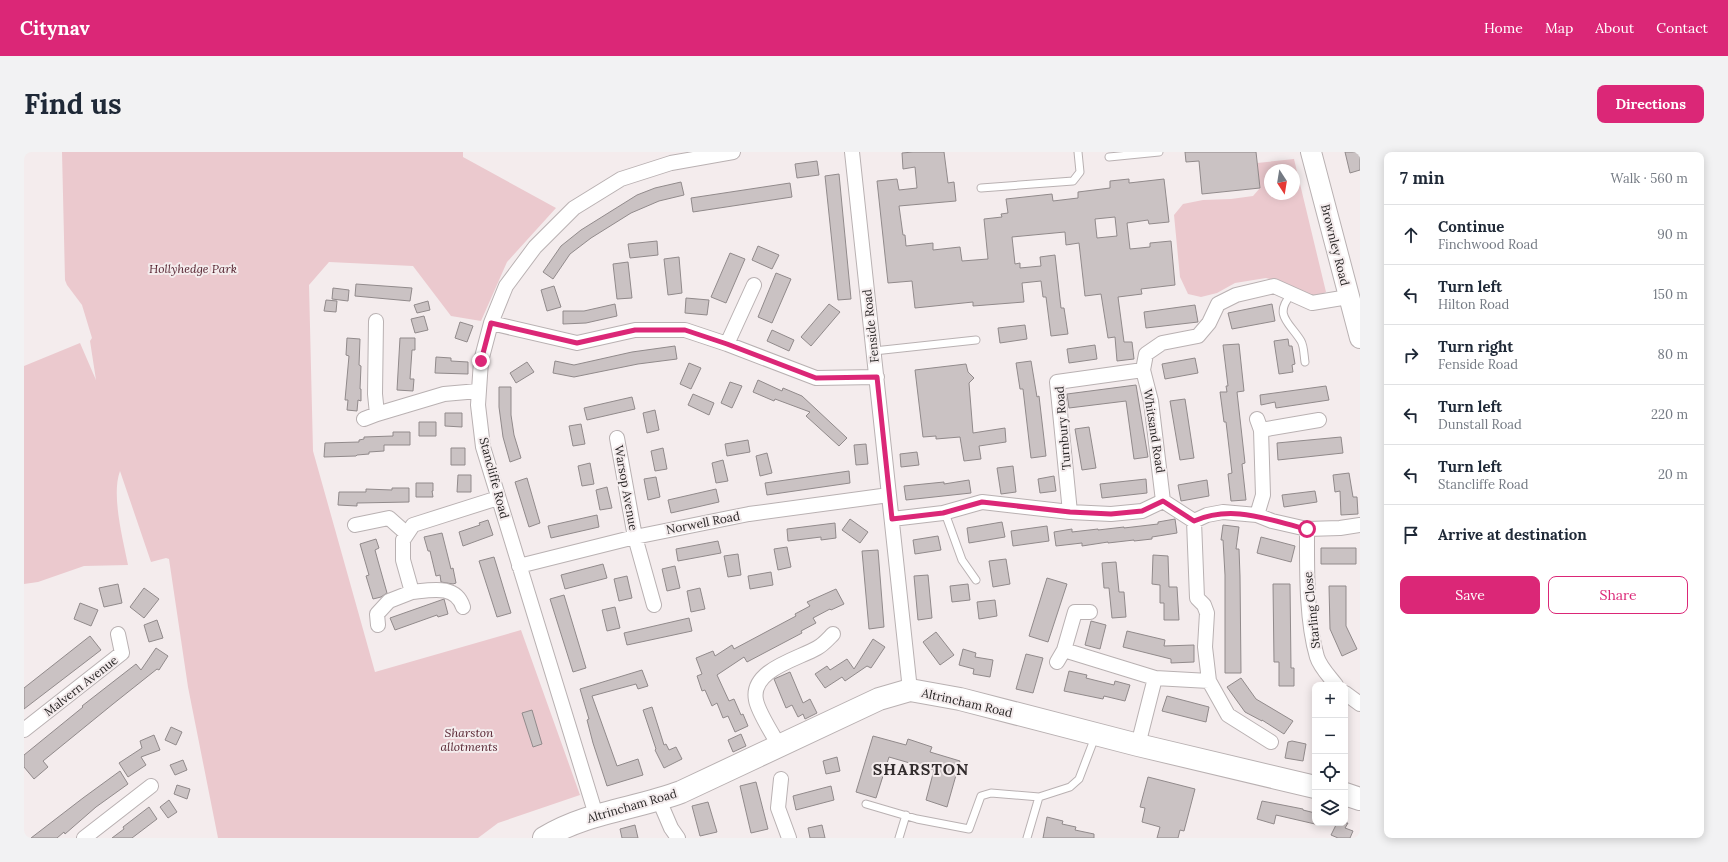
<!DOCTYPE html>
<html lang="en">
<head>
<meta charset="utf-8">
<style>
  :root { --surface:#fff; --page:#f2f2f3; --text:#1f2937; --muted:#747a83; --line:#e0e1e3; --accent:#db2777 }
  body { margin:0; font-family:Lora,serif; background:var(--page); color:var(--text) }
  .controls { position:absolute; right:12px; bottom:12px; display:grid; overflow:hidden; border-radius:8px; box-shadow:0 2px 10px #0003 }
  .controls button { width:36px; height:36px; display:grid; place-items:center; padding:0; border:0; border-bottom:1px solid var(--line); background:var(--surface); color:var(--text); font:20px sans-serif }
  .compass { position:absolute; left:1240px; top:12px; width:36px; height:36px; border-radius:50%; background:var(--surface); box-shadow:0 2px 10px #0003; rotate:168deg }
  .stop { position:absolute; width:12px; height:12px; margin:-9px; border:3px solid #db2777; border-radius:50%; background:#fff }
  .stop.end { background:#db2777; border-color:#fff; box-shadow:0 1px 4px #0008 }
  .list { margin:0; padding:0; list-style:none }
  h2 { display:flex; justify-content:space-between; align-items:center; height:52px; margin:0; padding:0 16px; font-size:17px }
  h2 small { font-size:13px; font-weight:400; color:var(--muted) }
  .list li { display:grid; grid-template-columns:26px 1fr auto; gap:12px; align-items:center; box-sizing:border-box; height:60px; padding:0 16px; border-top:1px solid var(--line) }
  .list b { display:block; font-size:15px; white-space:nowrap }
  .list p { margin:0; font-size:13px; white-space:nowrap; color:var(--muted) }
  .list em { font-size:13px; font-style:normal; color:var(--muted) }
  .actions { display:flex; gap:8px; padding:12px 16px }
  .actions a { flex:1; padding:9px 0; border:1px solid var(--accent); border-radius:8px; text-align:center; font-size:14px; color:var(--accent) }
  .actions .main { background:var(--accent); color:#fff }
  .icon { flex:none; width:22px; height:22px; fill:none; stroke:currentColor; stroke-width:2; stroke-linecap:round; stroke-linejoin:round }
  .map { position:relative; flex:none; width:1336px; height:686px; overflow:hidden; border-radius:8px }
  header { display:flex; align-items:center; gap:24px; box-sizing:border-box; height:56px; padding:0 20px; background:var(--accent); color:#fff }
  header strong { font-size:19px }
  nav { display:flex; gap:22px; margin-inline-start:auto; font-size:14px }
  .intro { display:flex; align-items:center; justify-content:space-between; box-sizing:border-box; height:96px; padding:0 24px }
  h1 { margin:0; font-size:28px }
  .button { padding:10px 18px; border-radius:8px; background:var(--accent); color:#fff; font-size:14px; font-weight:700 }
  main { display:flex; gap:24px; padding:0 24px }
  aside { flex:1; background:var(--surface); border-radius:8px; box-shadow:0 2px 10px #0003 }
  .map>svg:first-child { display:block }
  .green { fill:#ebc9ce; fill-rule:evenodd }
  .building { fill:#cac2c3; stroke:#918a8b; fill-rule:evenodd }
  .lines { fill:none; stroke-linecap:round; stroke-linejoin:round }
  .lane-casing { stroke:#b9b1b2; stroke-width:9 }
  .street-casing { stroke:#b9b1b2; stroke-width:16 }
  .secondary-casing { stroke:#b9b1b2; stroke-width:22 }
  .primary-casing { stroke:#b9b1b2; stroke-width:24 }
  .lane { stroke:#fff; stroke-width:7 }
  .street { stroke:#fff; stroke-width:14 }
  .secondary { stroke:#fff; stroke-width:20 }
  .primary { stroke:#fff; stroke-width:22 }
  .route { stroke:#db2777; stroke-width:5 }
  .labels { text-anchor:middle; stroke-width:4; stroke-linejoin:round; paint-order:stroke }
  .street-label { font-size:12px; fill:#292626; stroke:#f4eced }
  .park-label { font-size:12px; font-style:italic; fill:#521f2c; stroke:#f4eced }
  .district-label { font-size:16px; font-weight:bold; letter-spacing:1px; fill:#322c2d; stroke:#f4eced }
</style>
</head>
<body>
<header>
<strong>Citynav</strong>
<nav><a>Home</a><a>Map</a><a>About</a><a>Contact</a></nav>
</header>
<div class="intro"><h1>Find us</h1><a class="button">Directions</a></div>
<main>
<div class="map">
<svg width="1336" height="686" viewBox="0 0 1336 686">
  <rect width="100%" height="100%" fill="#f4eced"/>
  <path class="green" d="M38 0H439V5L532 56 483 110 457 169 427 164 389 114 305 110 285 133 289 299 351 520 497 478 556 643 474 671 454 686H194L164 535 145 407 142 406 127 410 96 319C87 343 99 387 104 413L60 414 14 430 0 432V214L56 191 72 228 66 189 68 186 58 153 43 133 41 128Z
    M1270 7 1302 140 1289 146 1278 143 1262 132 1242 126 1211 131 1193 141 1177 145 1164 142 1156 125 1150 63 1159 52 1179 48 1207 47 1229 44 1236 36 1233 11ZM1246 18H1270V42H1246Z"/>
  <path class="building" d="M889 0H920L924 31 930 30 932 49 875 54 879 83H881L882 94 909 91V98L936 95 938 109 964 107 960 67 978 65 977 62 984 61 982 47 1028 42 1029 49 1054 46V40L1086 36V29L1105 27V31L1140 27 1145 70 1125 72 1124 68 1103 71 1106 97 1126 95V91L1147 89 1151 133 1117 137 1118 142 1094 145 1100 190H1108L1110 207 1093 209 1091 185 1084 186 1077 142 1061 144 1055 91 1042 93 1041 80 988 85 991 112 996 111V116L1017 114 1016 105 1031 103 1037 156H1040L1044 182 1027 184 1022 145H1019L1017 129 998 131 1000 150 949 154V150L891 156 888 129 864 131 853 29 873 27 875 38 893 36 891 15 879 17 878 1ZM1091 65 1093 84 1073 86 1071 67Z
    M1161 0H1232L1236 36 1178 42 1175 9 1162 10Z
    M1321 0H1336V18L1326 21Z
    M793 9 795 23 773 26 771 12Z
    M815 22 827 147 814 148 801 24Z
    M657 30 660 43 635 49 607 61 567 86 546 102 529 127 519 120 537 94 557 78 613 43 631 36Z
    M766 31 768 45 669 60 667 46Z
    M633 89 634 103 606 106 604 92Z
    M734 94 755 103 748 117 728 108Z
    M706 101 721 107 702 151 687 145Z
    M655 105 658 141 644 143 640 107Z
    M604 110 608 146 593 147 589 112Z
    M752 121 767 127 748 171 734 165Z
    M332 132 388 136 386 149 331 144Z
    M530 134 537 155 523 159 517 138Z
    M309 136 325 138 324 149 308 147Z
    M662 146 685 148 683 163 661 161Z
    M302 148 313 149 312 160 300 159Z
    M404 149 406 158 393 161 390 153Z
    M591 152 593 164 562 171 539 172V159H560Z
    M805 152 816 160 787 194 777 185Z
    M1248 152 1251 169 1208 177 1204 161Z
    M1171 153 1174 170 1122 176 1120 160Z
    M400 164 404 178 391 181 387 167Z
    M436 170 449 174 443 190 431 186Z
    M1001 173 1003 187 976 191 974 176Z
    M748 178 770 188 765 199 743 189Z
    M323 186 336 187 335 213 337 214 336 237H337V249L334 248 333 259 323 258 324 248H321L325 204 322 203Z
    M376 186H391V198H388L386 227H390L389 239 373 238Z
    M1264 187 1265 194H1268L1271 212 1268 213 1269 220 1255 222 1250 189Z
    M1215 192 1220 239 1213 240 1221 311 1218 312 1222 348 1207 349 1204 322 1208 321 1202 270H1200L1196 240H1203L1202 234H1204L1199 193Z
    M1071 193 1073 207 1045 211 1043 197Z
    M651 194 653 207 614 212 550 225 529 221 531 209 550 213 608 200Z
    M412 205 427 206V209L444 210V222L411 221Z
    M1171 206 1174 221 1141 227 1138 212Z
    M1007 209 1013 245 1015 244 1022 304 1007 306 999 237H996L992 211Z
    M503 210 510 220 492 231 486 221Z
    M665 211 677 216 667 237 656 232Z
    M942 212 944 220 950 226 945 231 949 281 981 276 982 290 955 294 957 307 940 309 936 285 912 287V284L899 285 891 218Z
    M734 228 758 239 759 236 778 244 823 286 815 294 782 264 786 260 751 247 750 249 729 240Z
    M706 230 718 234 708 256 697 251Z
    M1112 233 1124 305 1110 307 1102 249 1045 256 1043 242Z
    M1302 234 1305 248 1252 256 1251 250 1237 253 1236 243Z
    M475 235H487V263L490 283 497 306 486 310 479 285 475 255Z
    M669 242 690 251 685 263 664 253Z
    M608 245 611 257 563 268 560 256Z
    M1161 247 1170 306 1156 308 1146 249Z
    M631 258 635 278 623 281 619 261Z
    M421 261H438V275L421 274Z
    M395 270H412V284H395Z
    M557 272 561 292 549 294 545 274Z
    M1065 275 1072 316 1058 318 1051 277Z
    M369 280H386V293H360V299L345 300V302L333 303 332 304 300 305 301 291 335 290V288L340 287V285L369 284Z
    M1317 285 1319 301 1254 308 1253 291Z
    M724 288 726 300 703 304 701 292Z
    M842 292 844 312 832 313 830 293Z
    M427 296H441V313H427Z
    M639 296 643 317 631 319 627 299Z
    M893 300 895 313 877 315 876 302Z
    M743 301 748 321 736 324 732 304Z
    M699 308 704 329 692 331 688 311Z
    M566 311 570 332 558 334 554 314Z
    M989 314 992 340 977 342 973 316Z
    M825 319 826 331 743 343 741 331Z
    M1325 321 1329 345H1333L1334 362 1317 363 1316 339 1311 340 1309 323Z
    M434 323H447V340H433Z
    M1030 324 1032 339 1016 341 1014 327Z
    M632 325 636 345 624 348 620 327Z
    M503 326 516 371 505 375 491 330Z
    M1122 327 1123 341 1078 346 1076 332Z
    M945 328 947 341 882 348 880 334 920 330V332Z
    M1183 328 1185 344 1157 349 1154 333Z
    M392 331H409V339H408L409 345H392Z
    M583 335 588 356 576 358 572 338Z
    M368 336H385V350L333 351V354L314 353 315 340H342V337L368 338Z
    M692 337 695 350 647 361 644 348Z
    M1291 339 1293 350 1260 355 1258 343Z
    M573 363 575 375 527 386 524 374Z
    M826 367 844 380 836 391 818 378Z
    M1151 367 1153 381 1128 385V387L1110 389V388L1084 391V390L1058 394V391L1032 394 1030 380 1048 377V380L1074 377V378L1100 375V376L1134 372V370Z
    M464 368 469 383 439 394 435 380 456 373 455 371Z
    M978 370 981 385 945 391 943 376Z
    M811 371 812 386 797 388V385L764 389 763 377Z
    M1199 373 1215 375 1212 397H1215L1216 424 1217 521H1201V423L1199 388H1197Z
    M1023 374 1025 389 989 394 987 379Z
    M418 381 427 417 429 416 432 431 429 432 417 430 416 423 412 424 406 399H404L400 385Z
    M914 384 917 398 891 402 889 388Z
    M1237 385 1271 394 1267 410 1233 401Z
    M352 387 355 396 351 398 354 409 363 441 357 445 349 447 342 424 345 423 336 392Z
    M694 389 697 401 654 409 652 397Z
    M763 395 767 415 754 418 750 397Z
    M1297 396H1332V412H1297Z
    M854 398 860 475 845 477 838 399Z
    M714 402 717 423 704 425 700 404Z
    M1129 403 1144 404 1145 435H1153L1155 468H1140V451H1136V433L1128 432Z
    M470 405 487 461 473 465 455 409Z
    M982 407 986 432 969 435 965 409Z
    M1092 410 1095 440H1100L1102 465 1088 466 1085 436H1080L1078 411Z
    M579 412 583 426 541 437 537 423Z
    M651 414 656 436 643 439 638 417Z
    M747 420 749 433 726 437 724 424Z
    M904 423 908 466 894 468 890 424Z
    M603 424 608 446 595 449 590 427Z
    M1023 426 1043 432 1024 490 1005 484Z
    M94 432 98 451 80 455 75 436Z
    M944 432 946 448 928 450 926 434Z
    M1249 432H1266L1267 516H1270V534H1255V510H1250Z
    M1305 434H1322V474L1333 497 1318 504 1306 477Z
    M120 436 135 447 120 466 106 455Z
    M676 436 681 457 667 460 663 439Z
    M812 437 820 452 807 458 806 457 789 466 792 471 777 479 778 481 723 510 720 505 693 523 705 549 710 547 717 563 719 562 724 574 711 580 704 564 699 566 693 551 688 554 681 538 678 539 673 524 678 522 672 506 689 499 691 504 708 493 710 497 772 464 771 462 786 454 783 450Z
    M540 443 562 516 549 520 526 447Z
    M420 447 424 462 414 465 413 463 371 478 366 466Z
    M971 448 973 464 955 467 953 450Z
    M56 451 74 458 67 474 50 467Z
    M591 455 596 476 583 479 578 458Z
    M665 466 668 479 603 493 600 481Z
    M133 468 139 486 125 490 120 473Z
    M1067 469 1082 473 1076 497 1061 493Z
    M1103 479 1141 488 1140 494 1170 493V510L1147 511V507L1099 495Z
    M912 480 930 503 916 513 899 490Z
    M66 484 77 498 0 557V536Z
    M849 487 861 495 847 516 843 514 821 529 818 525 801 536 791 522 803 514 806 518 823 507 830 517Z
    M132 496 144 504 135 518 133 517 89 552 19 609 24 615 10 627 0 615V603L59 555 58 554 112 512 117 518Z
    M939 497 952 501 951 505 969 508 966 525 949 522 950 517 935 513Z
    M1002 502 1019 506 1009 541 992 537Z
    M618 518 624 534 614 537 612 532 568 544 593 614 614 607 619 623 583 634 569 591 563 568 565 567 556 537Z
    M1045 519 1063 523 1062 526 1090 533 1091 529 1106 533 1101 549 1080 544 1079 547 1040 539Z
    M766 520 779 551 786 547 793 561 781 567 779 562 774 565 768 553 762 556 750 527Z
    M1217 526 1232 547 1269 569 1260 582 1238 568V569L1221 560 1203 535Z
    M1143 544 1185 555 1182 570 1138 559Z
    M628 555 640 593 642 592 645 598 652 595 658 607 640 616 631 598 632 597 619 558Z
    M508 558 518 592 509 595 498 561Z
    M147 575 158 580 152 593 141 588Z
    M717 582 722 594 709 600 704 588Z
    M130 583 136 598 117 605 122 613 104 625 95 611 118 596 116 589Z
    M849 584 882 593 884 587 908 595 906 600 936 609 923 655 902 648 910 618 865 605 852 646 832 640Z
    M1268 589 1282 592 1279 609 1261 606 1264 590Z
    M813 605 816 619 802 622 799 609Z
    M159 608 163 618 151 623 146 613Z
    M96 619 104 632 72 655 41 682 40 680 33 686H7L59 646Z
    M1124 625 1171 637 1160 679 1156 678 1154 686H1133L1136 675 1118 670 1121 656 1116 655Z
    M732 630 744 677 727 681 716 634Z
    M153 633 166 637 163 647 150 642Z
    M807 634 810 648 772 658 769 644Z
    M145 648 153 660 144 666 136 655Z
    M1238 649 1279 657V658L1291 661V672L1252 663 1250 672 1233 667Z
    M684 650 693 680 676 684 668 654Z
    M125 655 133 667 108 686H88L100 677 99 675Z
    M1023 665 1039 669 1038 672 1052 675 1051 678 1070 682V686H1019Z
    M1313 671H1324L1321 676 1329 679 1326 686H1314L1307 683Z
    M611 673 614 686H598L596 677Z
    M798 673 801 686H786L784 676Z"/>
  <g class="lines">
    <g class="lane-casing">
      <path id="lane" d="M1085 5 1135 0
        M957 36 1049 29 1056 20 1054 0
        M1267 143C1249 163 1266 171 1277 189 1280 194 1280 204 1281 210
        M850 199 952 188
        M921 361 938 408 952 428
        M842 652 893 667 945 677 957 644 967 641 1015 645
        M875 686 882 663
        M1003 686 1015 645 1046 635 1055 627 1071 585"/>
    </g>
    <g class="street-casing">
      <path id="street" d="M828 0 886 538
        M352 169 351 242 353 262 420 242 454 239
        M467 171 553 191 611 178H661L703 192 792 226 853 225
        M703 192 730 133
        M340 267 353 262
        M1233 267 1237 278 1239 343 1233 363
        M1237 278 1295 268
        M593 286 611 385 630 453
        M1139 349 1127 249 1119 218 1122 202 1138 191 1174 184 1185 171 1194 152 1212 143 1250 134 1288 151 1324 145
        M1139 349 1170 369 1183 363 1199 360 1233 363 1248 369 1283 377 1316 376 1336 373
        M1046 360 1033 230 1119 218
        M868 367 919 361 958 350 1046 360 1087 362 1118 359 1139 349
        M1170 369 1173 446 1180 453 1183 461 1181 495 1185 529 1204 563 1247 590
        M331 373 365 366 383 382
        M1283 377C1283 416 1282 468 1293 505 1296 515 1306 525 1312 533
        M495 414 611 385 725 362 865 343
        M439 455C432 432 407 438 388 440L379 408V388L389 373 474 346
        M1066 460H1051L1040 498 1131 526 1185 529
        M354 473 353 462 365 449 388 440
        M1033 510 1040 498
        M1321 541 1336 552
        M0 578 98 501 94 482
        M1114 593 1131 526
        M756 595C749 583 734 560 732 548 726 518 774 507 793 496 799 493 804 487 809 482
        M757 627 754 656 765 686
        M635 648 647 676 654 686
        M572 663 459 295 454 253 457 209 467 171 482 134 511 95 550 56 597 27 647 11 709 0
        M60 686 127 634"/>
    </g>
    <g class="secondary-casing">
      <path id="secondary" d="M1287 0 1336 186"/>
    </g>
    <g class="primary-casing">
      <path id="primary" d="M1321 642 1336 647
        M520 686C562 660 612 657 657 640L855 547 886 538 936 547 1114 593 1291 635"/>
    </g>
    <use href="#lane" class="lane"/>
    <use href="#street" class="street"/>
    <use href="#secondary" class="secondary"/>
    <use href="#primary" class="primary"/>
  </g>
  <g class="lines">
    <path class="route" d="M457 209 467 171 553 191 611 178H661L703 192 792 226 853 225 868 367 919 361 958 350 1046 360 1087 362 1118 359 1139 349 1170 369C1209 352 1244 368 1283 377"/>
  </g>
  <g class="labels">
    <g class="street-label">
      <text transform="translate(1311 93) rotate(76)" y="4">Brownley Road</text>
      <text transform="translate(847 174) rotate(-96)" y="4">Fenside Road</text>
      <text transform="translate(1039 276) rotate(-95)" y="4">Turnbury Road</text>
      <text transform="translate(1130 279) rotate(81)" y="4">Whitsand Road</text>
      <text transform="translate(470 326) rotate(75)" y="4">Stancliffe Road</text>
      <text transform="translate(602 336) rotate(80)" y="4">Warsop Avenue</text>
      <text transform="translate(679 371) rotate(-11)" y="4">Norwell Road</text>
      <text transform="translate(1288 458) rotate(-96)" y="4">Starling Close</text>
      <text transform="translate(57 534) rotate(-38)" y="4">Malvern Avenue</text>
      <text transform="translate(943 551) rotate(13)" y="4">Altrincham Road</text>
      <text transform="translate(608 654) rotate(-16)" y="4">Altrincham Road</text>
    </g>
    <g class="park-label">
      <text x="169" y="121">Hollyhedge Park</text>
      <text x="445" y="585">Sharston<tspan x="445" dy="14">allotments</tspan></text>
    </g>
    <g class="district-label">
      <text x="897" y="623">SHARSTON</text>
    </g>
  </g>
</svg>
<div class="controls">
<button>+</button>
<button>−</button>
<button><svg class="icon" aria-label="locate" viewBox="0 0 24 24"><circle cx="12" cy="12" r="6"/><path d="M12 2v4M12 18v4M2 12h4M18 12h4"/></svg></button>
<button><svg class="icon" aria-label="layers" viewBox="0 0 24 24"><path d="M12 4l9 5-9 5-9-5zM3 14l9 5 9-5"/></svg></button>
</div>
<svg class="compass" viewBox="-18 -18 36 36"><path d="M0-13l5 13h-10z" fill="#e53935"/><path d="M0 13l5-13h-10z" fill="#747a83"/></svg>
<div class="stop" style="left:1283px;top:377px"></div>
<div class="stop end" style="left:457px;top:209px"></div>
</div>
<aside>
<h2>7 min<small>Walk · 560 m</small></h2>
<ul class="list">
<li><svg class="icon" aria-label="ahead" viewBox="0 0 24 24"><path d="M12 20V5M6 11l6-6 6 6"/></svg><div><b>Continue</b><p>Finchwood Road</p></div><em>90 m</em></li>
<li><svg class="icon" aria-label="left" viewBox="0 0 24 24"><path d="M17 20v-9H6M10 6l-5 5 5 5"/></svg><div><b>Turn left</b><p>Hilton Road</p></div><em>150 m</em></li>
<li><svg class="icon" aria-label="right" viewBox="0 0 24 24"><path d="M7 20v-9h11M14 6l5 5-5 5"/></svg><div><b>Turn right</b><p>Fenside Road</p></div><em>80 m</em></li>
<li><svg class="icon" aria-label="left" viewBox="0 0 24 24"><path d="M17 20v-9H6M10 6l-5 5 5 5"/></svg><div><b>Turn left</b><p>Dunstall Road</p></div><em>220 m</em></li>
<li><svg class="icon" aria-label="left" viewBox="0 0 24 24"><path d="M17 20v-9H6M10 6l-5 5 5 5"/></svg><div><b>Turn left</b><p>Stancliffe Road</p></div><em>20 m</em></li>
<li><svg class="icon" aria-label="arrive" viewBox="0 0 24 24"><path d="M6 21V4h12l-3 4 3 4H6"/></svg><div><b>Arrive at destination</b></div></li>
</ul>
<div class="actions"><a class="main">Save</a><a>Share</a></div>
</aside>
</main>
</body>
</html>
